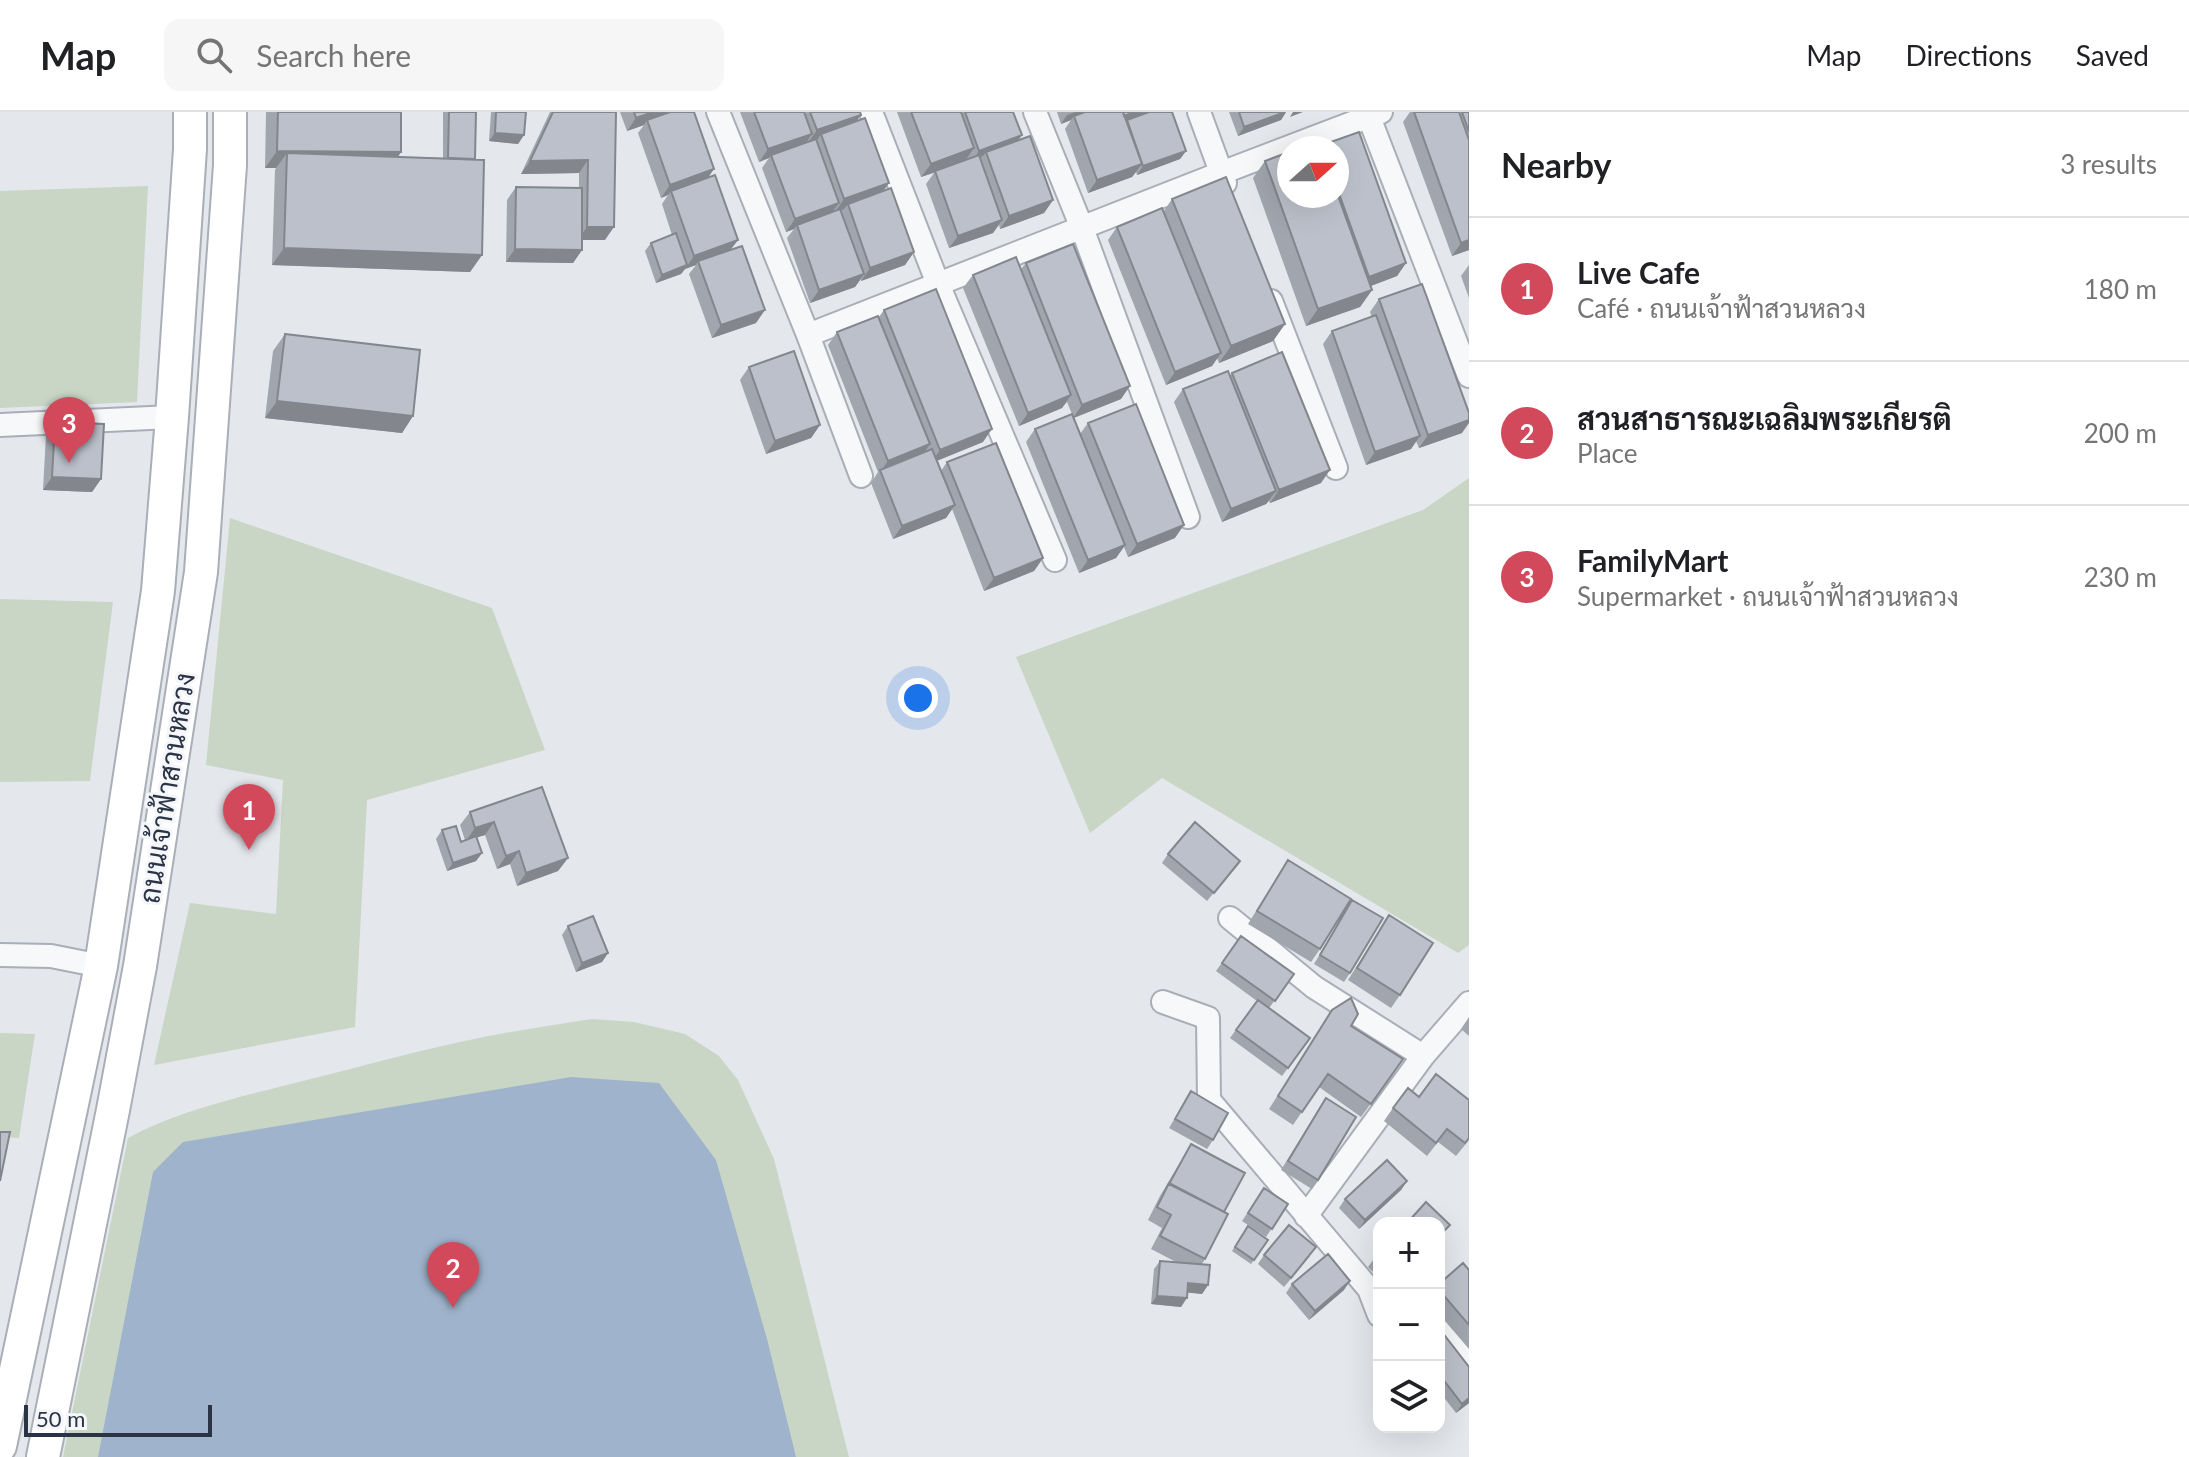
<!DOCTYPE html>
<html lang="en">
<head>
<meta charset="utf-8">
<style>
  :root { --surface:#fff; --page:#f6f6f6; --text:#202124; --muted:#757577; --line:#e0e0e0; --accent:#d1495b }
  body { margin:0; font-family:Lato,Sarabun,sans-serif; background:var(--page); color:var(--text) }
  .controls { position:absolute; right:24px; bottom:24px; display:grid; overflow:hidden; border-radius:16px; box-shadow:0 8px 32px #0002 }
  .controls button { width:72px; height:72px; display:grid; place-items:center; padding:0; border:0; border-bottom:2px solid var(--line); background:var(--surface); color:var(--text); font:40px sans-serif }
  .compass { position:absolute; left:1277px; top:24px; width:72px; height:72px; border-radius:50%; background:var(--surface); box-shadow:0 8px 32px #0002; rotate:69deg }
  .scale { position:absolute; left:24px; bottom:20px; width:188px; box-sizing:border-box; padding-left:8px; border:4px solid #2b3445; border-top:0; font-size:22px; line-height:28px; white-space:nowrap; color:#2b3445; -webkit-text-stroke:6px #f4f6f9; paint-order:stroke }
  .you { position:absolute; left:918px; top:586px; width:28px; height:28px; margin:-20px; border:6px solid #fff; border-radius:50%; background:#1a73e8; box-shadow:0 0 0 12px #1a73e833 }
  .badge { display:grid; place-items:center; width:52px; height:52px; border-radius:50%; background:var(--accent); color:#fff; font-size:26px; font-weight:700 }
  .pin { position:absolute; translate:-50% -66px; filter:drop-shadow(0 2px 4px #0008) }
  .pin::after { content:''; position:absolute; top:42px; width:28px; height:24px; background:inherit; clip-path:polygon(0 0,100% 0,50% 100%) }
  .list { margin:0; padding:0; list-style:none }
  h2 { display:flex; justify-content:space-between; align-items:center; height:104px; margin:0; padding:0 32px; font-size:34px }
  h2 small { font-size:26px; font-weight:400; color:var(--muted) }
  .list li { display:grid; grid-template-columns:52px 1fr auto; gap:24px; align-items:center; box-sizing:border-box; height:144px; padding:0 32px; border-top:2px solid var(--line) }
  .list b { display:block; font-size:30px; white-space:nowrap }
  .list p { margin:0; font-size:26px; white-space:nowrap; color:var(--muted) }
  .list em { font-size:26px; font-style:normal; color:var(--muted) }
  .icon { flex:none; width:44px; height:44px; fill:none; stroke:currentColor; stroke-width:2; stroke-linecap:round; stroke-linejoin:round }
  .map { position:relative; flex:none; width:1469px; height:1345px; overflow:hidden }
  header { display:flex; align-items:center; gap:48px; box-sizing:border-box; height:112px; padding:0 40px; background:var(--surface); border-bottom:2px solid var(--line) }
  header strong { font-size:38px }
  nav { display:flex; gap:44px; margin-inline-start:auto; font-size:28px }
  .search { width:560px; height:72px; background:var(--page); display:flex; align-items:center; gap:20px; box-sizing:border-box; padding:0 28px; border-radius:16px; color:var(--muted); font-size:30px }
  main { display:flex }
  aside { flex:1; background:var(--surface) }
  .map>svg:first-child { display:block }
  .green { fill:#c9d6c5 }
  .water { fill:#9fb4cc }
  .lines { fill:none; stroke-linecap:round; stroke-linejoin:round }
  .street-casing { stroke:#a9aeb7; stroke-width:26 }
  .secondary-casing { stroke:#a9aeb7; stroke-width:36 }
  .street { stroke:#f7f8fa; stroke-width:22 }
  .secondary { stroke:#fff; stroke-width:32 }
  .wall { fill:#a1a5ae }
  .shaded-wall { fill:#83868d }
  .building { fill:#bbc0ca; stroke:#83868d; stroke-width:2 }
  .labels { text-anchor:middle; stroke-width:6; stroke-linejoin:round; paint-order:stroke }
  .street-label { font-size:28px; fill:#2b3445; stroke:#f4f6f9 }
</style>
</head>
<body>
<header>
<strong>Map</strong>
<div class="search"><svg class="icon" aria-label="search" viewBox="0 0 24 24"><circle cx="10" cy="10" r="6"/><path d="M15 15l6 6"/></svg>Search here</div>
<nav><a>Map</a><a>Directions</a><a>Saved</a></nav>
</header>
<main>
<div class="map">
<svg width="1469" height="1345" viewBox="0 0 1469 1345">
  <rect width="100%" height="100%" fill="#e4e7ec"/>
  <path class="green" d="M148 74 137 290 0 296V79Z
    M1469 366V833L1458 841 1162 666 1090 721 1016 545 1423 398Z
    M230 406 492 496 545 638 367 688 355 915 154 953 190 791 276 802 283 668 206 653Z
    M0 487 113 490 90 669 0 670Z
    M592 907 634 910 685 922 719 944 738 968 774 1047 849 1345H63L128 1026C181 997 249 983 307 968 358 955 409 941 460 930 504 920 548 914 592 907Z
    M0 921 35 922 19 1026 0 1025Z"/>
  <path class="water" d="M571 965 659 971 716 1048 767 1227 796 1345H98L153 1060 183 1030Z"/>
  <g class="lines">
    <g class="street-casing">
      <path id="street" d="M718 0 808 223 861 364
        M871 0 938 172 1055 448
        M1035 0 1082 116 1188 405
        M1199 0 1225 71
        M1367 0 1469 264
        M1271 189 1336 356
        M808 223 1221 61 1381 0
        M0 313 172 305
        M1230 806 1314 875 1423 944
        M0 843 51 844 101 854
        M1163 890 1208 906 1209 988 1369 1177 1379 1203
        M1306 1104 1423 944 1469 891
        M1439 1216 1469 1248"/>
    </g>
    <g class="secondary-casing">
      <path id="secondary" d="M0 1334 101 854 158 479 172 305 190 37V0
        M43 1345 113 998 140 854 201 460 230 53V0"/>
    </g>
    <use href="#street" class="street"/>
    <use href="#secondary" class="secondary"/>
  </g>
  <path class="wall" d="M266 0H401V40L398 45 443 46V0H476L475 47 482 143 470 160 272 153 275 58 276 56H265Z
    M491 0H526L524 23 518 32 489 29Z
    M550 0H616L605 128H582V138L573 151 506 150 507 88 516 75 579 76V61L521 62Z
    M620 0H694L714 57 707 66 738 128 731 137 756 211 712 226 689 162 696 153 685 157 681 162 656 171 645 139 651 131 672 123 662 92 668 83 661 86 638 21 644 13 627 19Z
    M740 0H860L861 3 855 10 883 79 914 140 905 153 861 169V167L855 175 810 191 787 126 794 117 786 120 762 56 769 46 759 50Z
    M897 0H1013L1022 23 1018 28 1053 88 1044 101 1000 117 999 113 993 121 949 136 926 72 934 61 921 65Z
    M1057 0H1172L1186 39 1180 47 1137 63 1136 60 1132 65 1088 81 1065 17 1071 8 1061 12Z
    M1229 0H1286L1281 8 1238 24Z
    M1410 0H1469V138L1452 144 1403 10Z
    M1359 20 1406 151 1397 164 1371 174 1372 178 1360 195 1306 214 1253 66 1265 49 1289 40V84H1337V36H1300L1318 29 1320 35 1322 33Z
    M1172 87 1285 212 1273 229 1219 251 1217 246 1212 254 1166 273 1108 128 1117 115 1164 99Z
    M1026 151 1121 287 1074 306 1080 322 1088 311 1175 426 1128 445 1124 435 1116 446 1079 461 1026 330 1035 317 1072 302 1067 290 1062 296 1019 314 963 176 973 163 1021 157Z
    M1469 153V186L1461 164Z
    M1379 187 1462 321 1419 336 1416 329 1411 337 1366 353 1323 232 1332 219 1372 205 1370 200Z
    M884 198 983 330 937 349 941 359 947 350 1043 446 1034 459 984 479 952 397 946 406 893 427 871 371 878 360 828 233 837 220 879 205Z
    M285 222 413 304 402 321 265 306 273 239Z
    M749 255 820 313 811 326 766 342 740 268Z
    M1232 261 1321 371 1270 391 1269 389 1266 392 1222 410 1174 290 1183 277 1230 264Z
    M55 310 101 367 92 380 43 378 46 323Z
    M542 675 568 746 558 759 517 774 510 752 497 757 485 723 477 725 482 741 476 749 447 759 436 727 442 718 461 730 465 728 460 713 470 700Z
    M1168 742 1240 749 1207 789 1162 751Z
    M1288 748 1320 837 1311 850 1248 812Z
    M1352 788 1350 861 1344 870 1314 852Z
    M1389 803 1400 883 1391 896 1348 868Z
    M568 814 608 841 602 850 576 860 562 823Z
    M1241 824 1294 862 1269 896 1310 926 1282 964 1230 926 1257 889 1216 859Z
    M1332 898 1351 914 1403 947 1361 1005 1319 975 1293 1013 1269 997Z
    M1469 905V924L1461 917Z
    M1191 979 1213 1028 1207 1037 1169 1016Z
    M1419 985 1469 1028 1456 1044 1438 1030 1427 1044 1384 1009 1393 996Z
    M1320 995 1318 1068 1312 1077 1281 1058Z
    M1191 1032 1225 1100 1205 1147 1202 1152 1208 1173 1202 1182 1187 1180 1181 1195 1151 1192 1154 1157 1160 1149 1176 1150 1151 1137 1162 1116 1148 1108 1160 1084Z
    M1407 1069 1401 1078 1359 1117 1339 1096 1345 1087Z
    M1264 1076 1288 1092 1266 1125 1242 1109Z
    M1248 1114 1268 1128 1251 1152 1232 1139Z
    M1379 1140V1166L1368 1155Z
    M1264 1143 1310 1144 1284 1175 1258 1152Z
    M1469 1158V1237L1439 1202V1172Z
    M1292 1172 1344 1178 1309 1208 1286 1181Z
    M1439 1222 1469 1255V1291L1456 1301 1439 1279Z"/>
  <path class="shaded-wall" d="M653 0H680L647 8 644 13 627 19 636 6Z
    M1075 0H1093L1074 4 1071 8 1061 12 1067 3Z
    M1135 0H1153L1118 13 1124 4Z
    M1286 0 1281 8 1238 24 1244 15Z
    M1293 0H1303L1290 5Z
    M861 3 852 16 821 22 818 27 808 31 817 18Z
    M495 21 524 23 518 32 489 29Z
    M812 22 803 35 771 43 769 46 759 50 768 37Z
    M1022 23 1016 32 986 40 983 44 973 48 979 39Z
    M974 36 965 49 921 65 931 52Z
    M277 39 401 40 389 57 287 41 276 56H265Z
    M1186 39 1180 47 1137 63 1143 54Z
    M588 48 579 61 521 62 530 49Z
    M1142 52 1132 65 1088 81 1097 68Z
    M714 57 705 70 671 79 668 83 661 86 670 73Z
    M889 71 880 84 848 92 844 97 835 100 844 87Z
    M1053 88 1044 101 1000 117 1009 104Z
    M839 91 829 104 797 113 794 117 786 120 795 107Z
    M1002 108 993 121 949 136 958 124Z
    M587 115H614L605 128H578Z
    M738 128 728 141 698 149 696 153 685 157 681 162 656 171 662 163 687 154 694 144Z
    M1469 128V138L1452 144 1461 131Z
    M284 136 482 143 470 160 272 153Z
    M515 137 582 138 573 151 506 150Z
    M914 140 905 153 861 169 870 156Z
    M1406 151 1397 164 1360 178 1369 165Z
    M864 162 855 175 810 191 819 178Z
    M1372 178 1360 195 1306 214 1318 197Z
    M765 198 756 211 712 226 721 213Z
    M1285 212 1273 229 1219 251 1231 234Z
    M1221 241 1212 254 1166 273 1175 260Z
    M1130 274 1121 287 1073 306 1082 293Z
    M1071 283 1062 296 1019 314 1028 301Z
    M277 289 413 304 402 321 265 306Z
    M1469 308V311L1462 321 1419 336 1428 323Z
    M820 313 811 326 766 342 775 329Z
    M992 317 983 330 931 351 940 338Z
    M1420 324 1411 337 1366 353 1375 340Z
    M930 332 921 345 880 360 888 349Z
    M1330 358 1321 371 1270 391 1279 378Z
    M52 365 101 367 92 380 43 378Z
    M1276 379 1266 392 1222 410 1231 397Z
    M955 393 946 406 893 427 902 414Z
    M1184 413 1175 426 1128 445 1137 432Z
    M1125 433 1116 446 1079 461 1088 448Z
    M1043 446 1034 459 984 479 994 466Z
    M494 710 485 723 466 729 475 716Z
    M519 739 510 752 497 757 506 744Z
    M482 741 476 749 447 759 453 751Z
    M568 746 558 759 517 774 526 761Z
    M608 841 602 850 576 860 582 851Z
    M1407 1069 1401 1078 1359 1117 1365 1108Z
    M1350 1169 1344 1178 1309 1208 1315 1199Z
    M1188 1171 1208 1173 1202 1182 1182 1180Z
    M1157 1184 1187 1186 1181 1195 1151 1192Z
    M1469 1286V1291L1456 1301 1462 1292Z"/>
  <path class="building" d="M278 0H401V40L277 39Z
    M449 0H476L475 47 448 46Z
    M496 0H526L524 23 495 21Z
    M553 0H616L614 115H587L588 48 530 49Z
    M634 0H653L636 6Z
    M670 0H694L714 57 670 73 647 8Z
    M754 0H804L812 22 768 37Z
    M810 0H860L861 3 817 18Z
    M911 0H961L974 36 931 52Z
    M965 0H1013L1022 23 979 39Z
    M1085 0H1123L1142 52 1097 68 1074 4Z
    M1123 0H1135L1124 4Z
    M1149 0H1172L1186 39 1143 54 1127 8Z
    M1239 0H1285L1244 15Z
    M1414 0H1459L1469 28V128L1461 131Z
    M1462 0H1469V20Z
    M865 6 889 71 844 87 821 22Z
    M1359 20 1406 151 1369 165 1337 76V36H1323L1322 33Z
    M1030 24 1053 88 1009 104 986 40Z
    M816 27 839 91 795 107 771 43Z
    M1318 29 1321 36H1300Z
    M1289 40V84H1337V81L1372 178 1318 197 1265 49Z
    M287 41 484 48 482 143 284 136Z
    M979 43 1002 108 958 124 935 59Z
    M715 63 738 128 694 144 671 79Z
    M1226 65 1285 212 1231 234 1172 87Z
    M516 75 582 76V138L515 137Z
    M891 76 914 140 870 156 848 92Z
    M1162 96 1221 241 1175 260 1117 115Z
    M840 97 864 162 819 178 797 113Z
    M676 121 687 153 662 163 651 131Z
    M1073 132 1130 274 1082 293 1026 151Z
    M742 134 765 198 721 213 698 149Z
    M1016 145 1071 283 1028 301 973 163Z
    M1422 172 1469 301V308L1428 323 1379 187Z
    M936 177 992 317 940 338 884 198Z
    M1376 203 1420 324 1375 340 1332 219Z
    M878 204 930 332 888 349 837 220Z
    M285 222 420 238 413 304 277 289Z
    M794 239 820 313 775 329 749 255Z
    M1282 240 1330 358 1279 378 1232 261Z
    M1228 259 1276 379 1231 397 1183 277Z
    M1136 292 1184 413 1137 432 1088 311Z
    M1072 302 1125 433 1088 448 1035 317Z
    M55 310 104 312 101 367 52 365Z
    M996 331 1043 446 994 466 947 350Z
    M932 337 955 393 902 414 880 358Z
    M542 675 568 746 526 761 519 739 506 744 494 710 475 716 470 700Z
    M1195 710 1240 749 1214 781 1168 742Z
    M456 714 461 730 476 724 482 741 453 751 442 718Z
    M1288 748 1351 787 1320 837 1257 799Z
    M1352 788 1383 806 1350 861 1320 843Z
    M1389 803 1433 831 1400 883 1357 856Z
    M593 804 608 841 582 851 568 814Z
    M1241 824 1294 862 1275 889 1222 851Z
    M1351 886 1358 902 1351 914 1403 947 1371 992 1328 962 1302 1000 1278 984 1332 898Z
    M1258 888 1310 926 1288 956 1236 918Z
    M1436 962 1469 988V1026L1465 1031 1447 1017 1436 1031 1393 996 1408 976 1419 985Z
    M1191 979 1228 1001 1213 1028 1175 1007Z
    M1326 986 1356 1005 1318 1068 1288 1049Z
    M0 1020H10L0 1069Z
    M1191 1032 1245 1061 1224 1100 1169 1072Z
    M1387 1048 1407 1069 1365 1108 1345 1087Z
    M1169 1071 1228 1102 1205 1147 1160 1124 1171 1103 1157 1095Z
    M1264 1076 1288 1092 1272 1117 1248 1101Z
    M1426 1090 1450 1113 1439 1124V1111H1407Z
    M1289 1113 1316 1135 1291 1166 1264 1143Z
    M1248 1114 1268 1128 1254 1148 1235 1135Z
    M1328 1142 1350 1169 1315 1199 1292 1172Z
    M1160 1149 1210 1153 1208 1173 1188 1171 1187 1186 1157 1184Z
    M1463 1151 1469 1158V1213L1439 1178V1172Z
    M1442 1220 1469 1255V1286L1462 1292 1439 1262V1222Z"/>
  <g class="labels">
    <g class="street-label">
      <text transform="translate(167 676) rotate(-81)" y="10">ถนนเจ้าฟ้าสวนหลวง</text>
    </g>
  </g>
</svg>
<div class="controls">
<button>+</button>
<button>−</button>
<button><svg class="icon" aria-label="layers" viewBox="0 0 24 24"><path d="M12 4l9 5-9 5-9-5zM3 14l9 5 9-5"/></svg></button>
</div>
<svg class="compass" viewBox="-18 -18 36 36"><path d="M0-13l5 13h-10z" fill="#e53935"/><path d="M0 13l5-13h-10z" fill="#757577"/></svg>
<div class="scale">50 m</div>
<div class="you"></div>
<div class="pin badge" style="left:249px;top:738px">1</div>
<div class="pin badge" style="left:453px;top:1196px">2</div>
<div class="pin badge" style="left:69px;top:351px">3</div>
</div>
<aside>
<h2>Nearby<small>3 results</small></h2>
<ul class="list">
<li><span class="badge">1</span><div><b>Live Cafe</b><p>Café · ถนนเจ้าฟ้าสวนหลวง</p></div><em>180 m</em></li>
<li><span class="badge">2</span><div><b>สวนสาธารณะเฉลิมพระเกียรติ</b><p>Place</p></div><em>200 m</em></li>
<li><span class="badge">3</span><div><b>FamilyMart</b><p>Supermarket · ถนนเจ้าฟ้าสวนหลวง</p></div><em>230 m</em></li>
</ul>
</aside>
</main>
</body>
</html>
